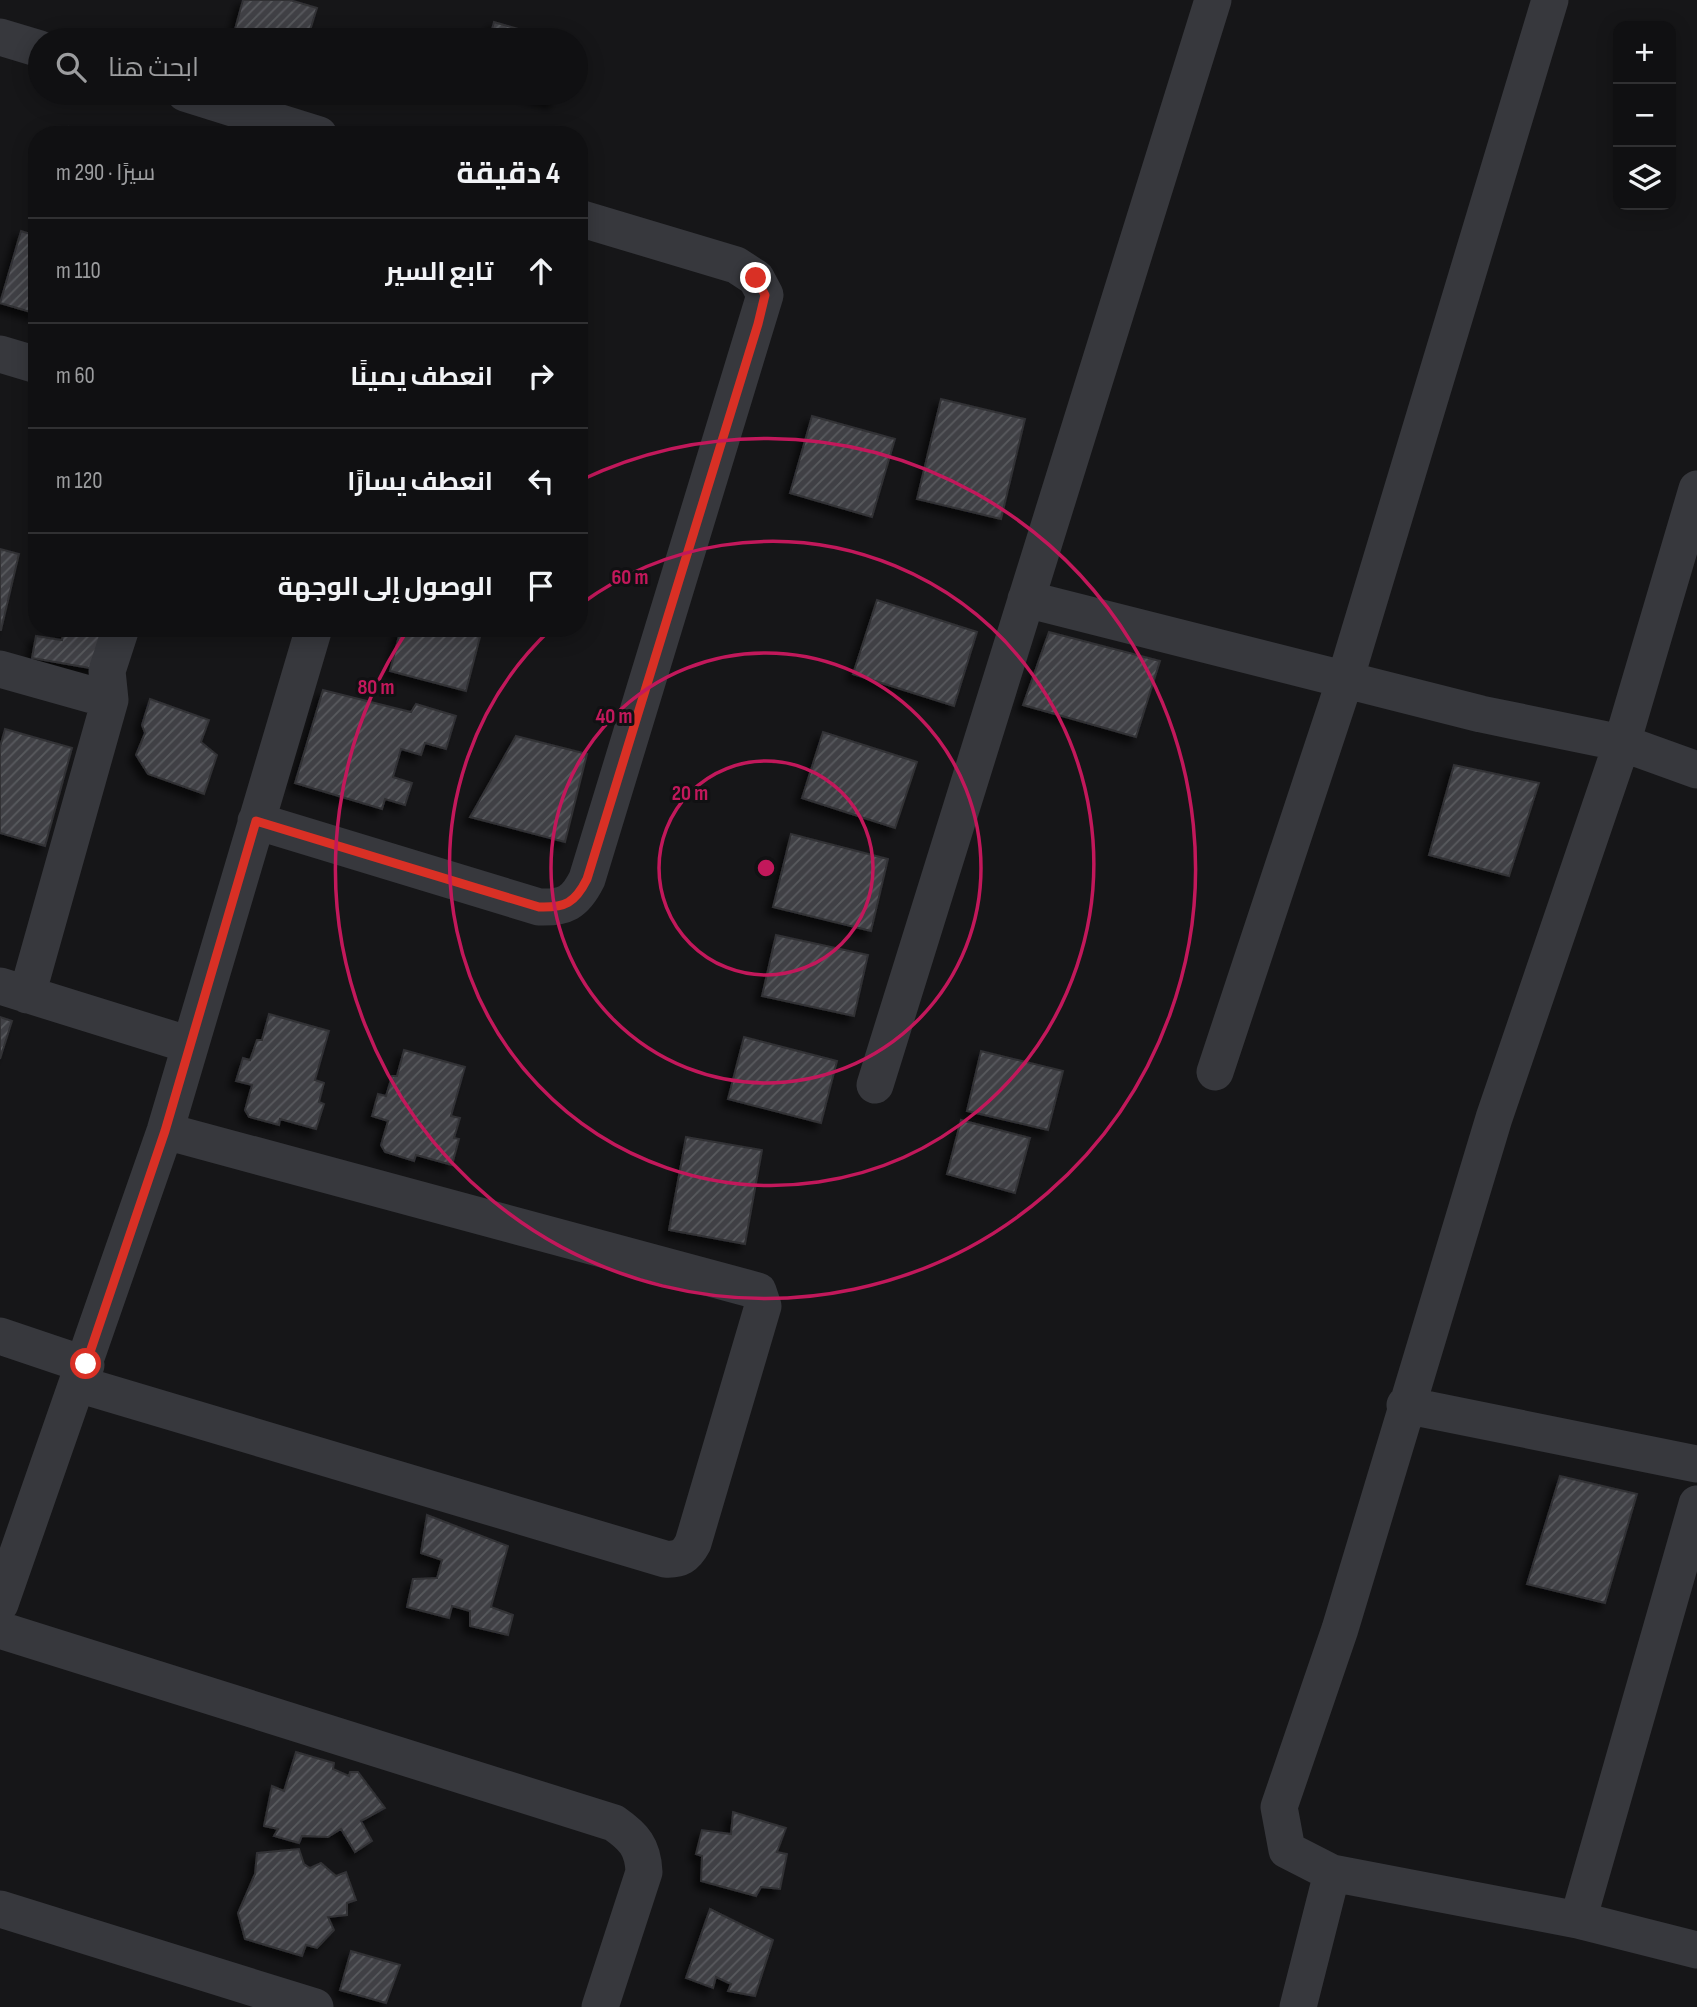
<!DOCTYPE html>
<html lang="ar">
<head>
<meta charset="utf-8">
<style>
  :root { --surface:#101012; --page:#19191b; --text:#f1f3f6; --muted:#9c9d9f; --line:#303032 }
  body { margin:0; font-family:"Sofia Sans Condensed",Cairo,sans-serif; background:var(--page); color:var(--text); direction:rtl }
  .controls { position:absolute; right:21px; top:21px; display:grid; overflow:hidden; border-radius:14px; box-shadow:0 4px 18px #0003 }
  .controls button { width:63px; height:63px; display:grid; place-items:center; padding:0; border:0; border-bottom:2px solid var(--line); background:var(--surface); color:var(--text); font:35px sans-serif }
  .stop { position:absolute; width:21px; height:21px; margin:-16px; border:5px solid #d93025; border-radius:50%; background:#fff }
  .stop.end { background:#d93025; border-color:#fff; box-shadow:0 2px 7px #0008 }
  .list { margin:0; padding:0; list-style:none }
  h2 { display:flex; justify-content:space-between; align-items:center; height:91px; margin:0; padding:0 28px; font-size:30px }
  h2 small { font-size:23px; font-weight:400; color:var(--muted) }
  .list li { display:grid; grid-template-columns:46px 1fr auto; gap:21px; align-items:center; box-sizing:border-box; height:105px; padding:0 28px; border-top:2px solid var(--line) }
  .list b { display:block; font-size:26px; white-space:nowrap }
  .list em { font-size:23px; font-style:normal; color:var(--muted) }
  .icon { flex:none; width:38px; height:38px; fill:none; stroke:currentColor; stroke-width:2; stroke-linecap:round; stroke-linejoin:round }
  .map { position:relative; flex:none; width:1697px; height:2007px; overflow:hidden; direction:ltr }
  .search { position:absolute; background:var(--surface); box-shadow:0 4px 18px #0003; left:28px; top:28px; width:560px; height:77px; display:flex; align-items:center; gap:18px; box-sizing:border-box; padding:0 24px; border-radius:38px; color:var(--muted); font-size:26px }
  .panel { position:absolute; background:var(--surface); box-shadow:0 4px 18px #0003; left:28px; top:126px; width:560px; height:511px; border-radius:28px; direction:rtl }
  .map>svg:first-child { display:block }
  .building { fill:url(#building-hatch); stroke:#303034; stroke-width:2; filter:url(#shadow) }
  .lines { fill:none; stroke-linecap:round; stroke-linejoin:round }
  .minor { stroke:#37383d; stroke-width:37 }
  .route { stroke:#d93025; stroke-width:9 }
  .ring { fill:none; stroke:#c2185b; stroke-width:3.5 }
  .centre { fill:#c2185b; stroke:#111113; stroke-width:3.5 }
  .ring-label { font-size:21px; text-anchor:middle; font-weight:bold; fill:#c2185b; stroke:#111113; stroke-width:6; stroke-linejoin:round; paint-order:stroke }
</style>
</head>
<body>
<div class="map">
<svg width="1697" height="2007" viewBox="0 0 1697 2007">
  <defs>
    <pattern id="building-hatch" width="6" height="6" patternUnits="userSpaceOnUse" patternTransform="scale(1.75)"><rect width="6" height="6" fill="#404145"/><path d="M-1 1l2-2M0 6l6-6M5 7l2-2" fill="none" stroke="#595a5e"/></pattern>
    <filter id="shadow"><feDropShadow dx="-6" dy="6" stdDeviation="3.5" flood-color="#0009"/></filter>
  </defs>
  <rect width="100%" height="100%" fill="#161618"/>
  <path class="building" d="M243 0H290L317 8 307 40H232Z
    M494 22 556 40H489Z
    M523 93H557L554 102Z
    M69 127 95 135H67Z
    M21 231 37 236V314L0 303Z
    M941 399 1025 419 1001 519 917 499Z
    M812 416 895 439 872 517 790 493Z
    M0 549 19 554 1 630H0Z
    M877 600 977 632 954 706 853 674Z
    M64 628H115L107 671 32 658 36 636 62 640Z
    M401 628H445L480 637 466 691 390 671Z
    M1049 632 1160 661 1136 737 1023 705Z
    M323 690 411 712 416 704 456 716 446 749 425 743 421 755 401 749 393 777 412 783 405 805 385 799 382 809 295 783Z
    M150 699 209 720 201 742 217 755 204 794 148 774 136 755 145 733 142 725Z
    M5 729 72 748 45 846 0 833V747Z
    M823 732 917 762 895 828 802 798Z
    M516 736 587 754 565 842 470 817Z
    M1454 765 1539 783 1509 876 1429 855Z
    M791 834 888 859 871 931 773 907Z
    M776 935 868 955 854 1016 762 996Z
    M269 1014 329 1031 315 1080 324 1083 319 1102 324 1104 316 1129 280 1119 279 1125 249 1117 245 1110 252 1085 236 1081 243 1058 250 1060 257 1040H262Z
    M0 1017 12 1021 0 1059Z
    M744 1037 837 1061 821 1123 728 1099Z
    M404 1050 465 1067 451 1116 460 1118 454 1138 459 1139 452 1165 416 1155 414 1161 385 1152 381 1145 388 1121 372 1116 378 1094 386 1096 392 1076H397Z
    M981 1051 1063 1071 1048 1130 967 1111Z
    M961 1120 1030 1138 1015 1193 947 1174Z
    M686 1137 762 1150 745 1244 669 1230Z
    M1560 1476 1637 1494 1605 1603 1527 1584Z
    M427 1515 508 1546 491 1607 513 1615 508 1635 470 1626V1611L452 1606 449 1618 407 1607 413 1579 437 1578 442 1560 421 1553Z
    M296 1752 334 1763 333 1769 349 1776 350 1772H358L385 1808 361 1821 372 1841 355 1852 341 1829 328 1837 302 1836 299 1843 274 1836 278 1829 264 1826 272 1786 284 1791Z
    M733 1812 786 1828 777 1852 787 1854 780 1889 761 1887 756 1896 701 1881 702 1856 696 1854 702 1830 731 1834Z
    M299 1849 304 1864 310 1868 321 1863 336 1876 346 1872 356 1900 347 1903V1915L328 1917 334 1930 317 1948 306 1945 302 1956 245 1939 238 1913 255 1874 257 1853Z
    M710 1909 773 1940 755 1996 728 1991 731 1984 716 1977 713 1988 686 1978Z
    M351 1951 400 1965 386 2003 340 1990Z"/>
  <g class="lines">
    <path class="minor" d="M0 37 40 49
      M185 93 319 135
      M0 354 37 365
      M1697 489 1622 743 1494 1118 1340 1629 1279 1807 1287 1850 1332 1873 1578 1920 1697 1950
      M1026 599 1481 714 1622 743 1697 770
      M0 669 110 700
      M256 821 539 907C565 908 575 903 587 879L765 295 756 278 736 265 579 218
      M0 986 190 1045
      M27 995 110 700 107 671 121 628
      M1215 1072 1345 680 1550 0
      M875 1085 1213 0
      M0 1336 86 1365
      M78 1384 665 1559C680 1560 686 1556 693 1543L763 1306 758 1291 165 1131
      M1405 1405 1697 1464
      M0 1604 165 1131 314 628
      M0 1630 614 1823C634 1837 643 1847 644 1872L600 2007
      M0 1909 315 2007
      M1578 1920 1697 1504
      M1298 2007 1332 1873"/>
  </g>
  <g class="lines">
    <path class="route" d="M86 1364 165 1131 256 821 539 907C565 908 575 903 587 879L758 324 765 295 756 278"/>
  </g>
  <g class="ring">
    <circle cx="766" cy="868" r="107"/>
    <circle cx="766" cy="868" r="215"/>
    <path d="M581 604A322 322 0 1 1 551 629"/>
    <path d="M581 480A430 430 0 1 1 407 631"/>
  </g>
  <circle cx="766" cy="868" r="10" class="centre"/>
  <g class="ring-label">
    <text x="630" y="584">60 m</text>
    <text x="376" y="694">80 m</text>
    <text x="614" y="723">40 m</text>
    <text x="690" y="800">20 m</text>
  </g>
</svg>
<div class="controls">
<button>+</button>
<button>−</button>
<button><svg class="icon" aria-label="layers" viewBox="0 0 24 24"><path d="M12 4l9 5-9 5-9-5zM3 14l9 5 9-5"/></svg></button>
</div>
<div class="stop" style="left:86px;top:1364px"></div>
<div class="stop end" style="left:756px;top:278px"></div>
<div class="search"><svg class="icon" aria-label="search" viewBox="0 0 24 24"><circle cx="10" cy="10" r="6"/><path d="M15 15l6 6"/></svg>ابحث هنا</div>
<section class="panel">
<h2>4 دقيقة<small>سيرًا · 290 m</small></h2>
<ul class="list">
<li><svg class="icon" aria-label="ahead" viewBox="0 0 24 24"><path d="M12 20V5M6 11l6-6 6 6"/></svg><div><b>تابع السير</b></div><em>110 m</em></li>
<li><svg class="icon" aria-label="right" viewBox="0 0 24 24"><path d="M7 20v-9h11M14 6l5 5-5 5"/></svg><div><b>انعطف يمينًا</b></div><em>60 m</em></li>
<li><svg class="icon" aria-label="left" viewBox="0 0 24 24"><path d="M17 20v-9H6M10 6l-5 5 5 5"/></svg><div><b>انعطف يسارًا</b></div><em>120 m</em></li>
<li><svg class="icon" aria-label="arrive" viewBox="0 0 24 24"><path d="M6 21V4h12l-3 4 3 4H6"/></svg><div><b>الوصول إلى الوجهة</b></div></li>
</ul>
</section>
</div>
</body>
</html>
